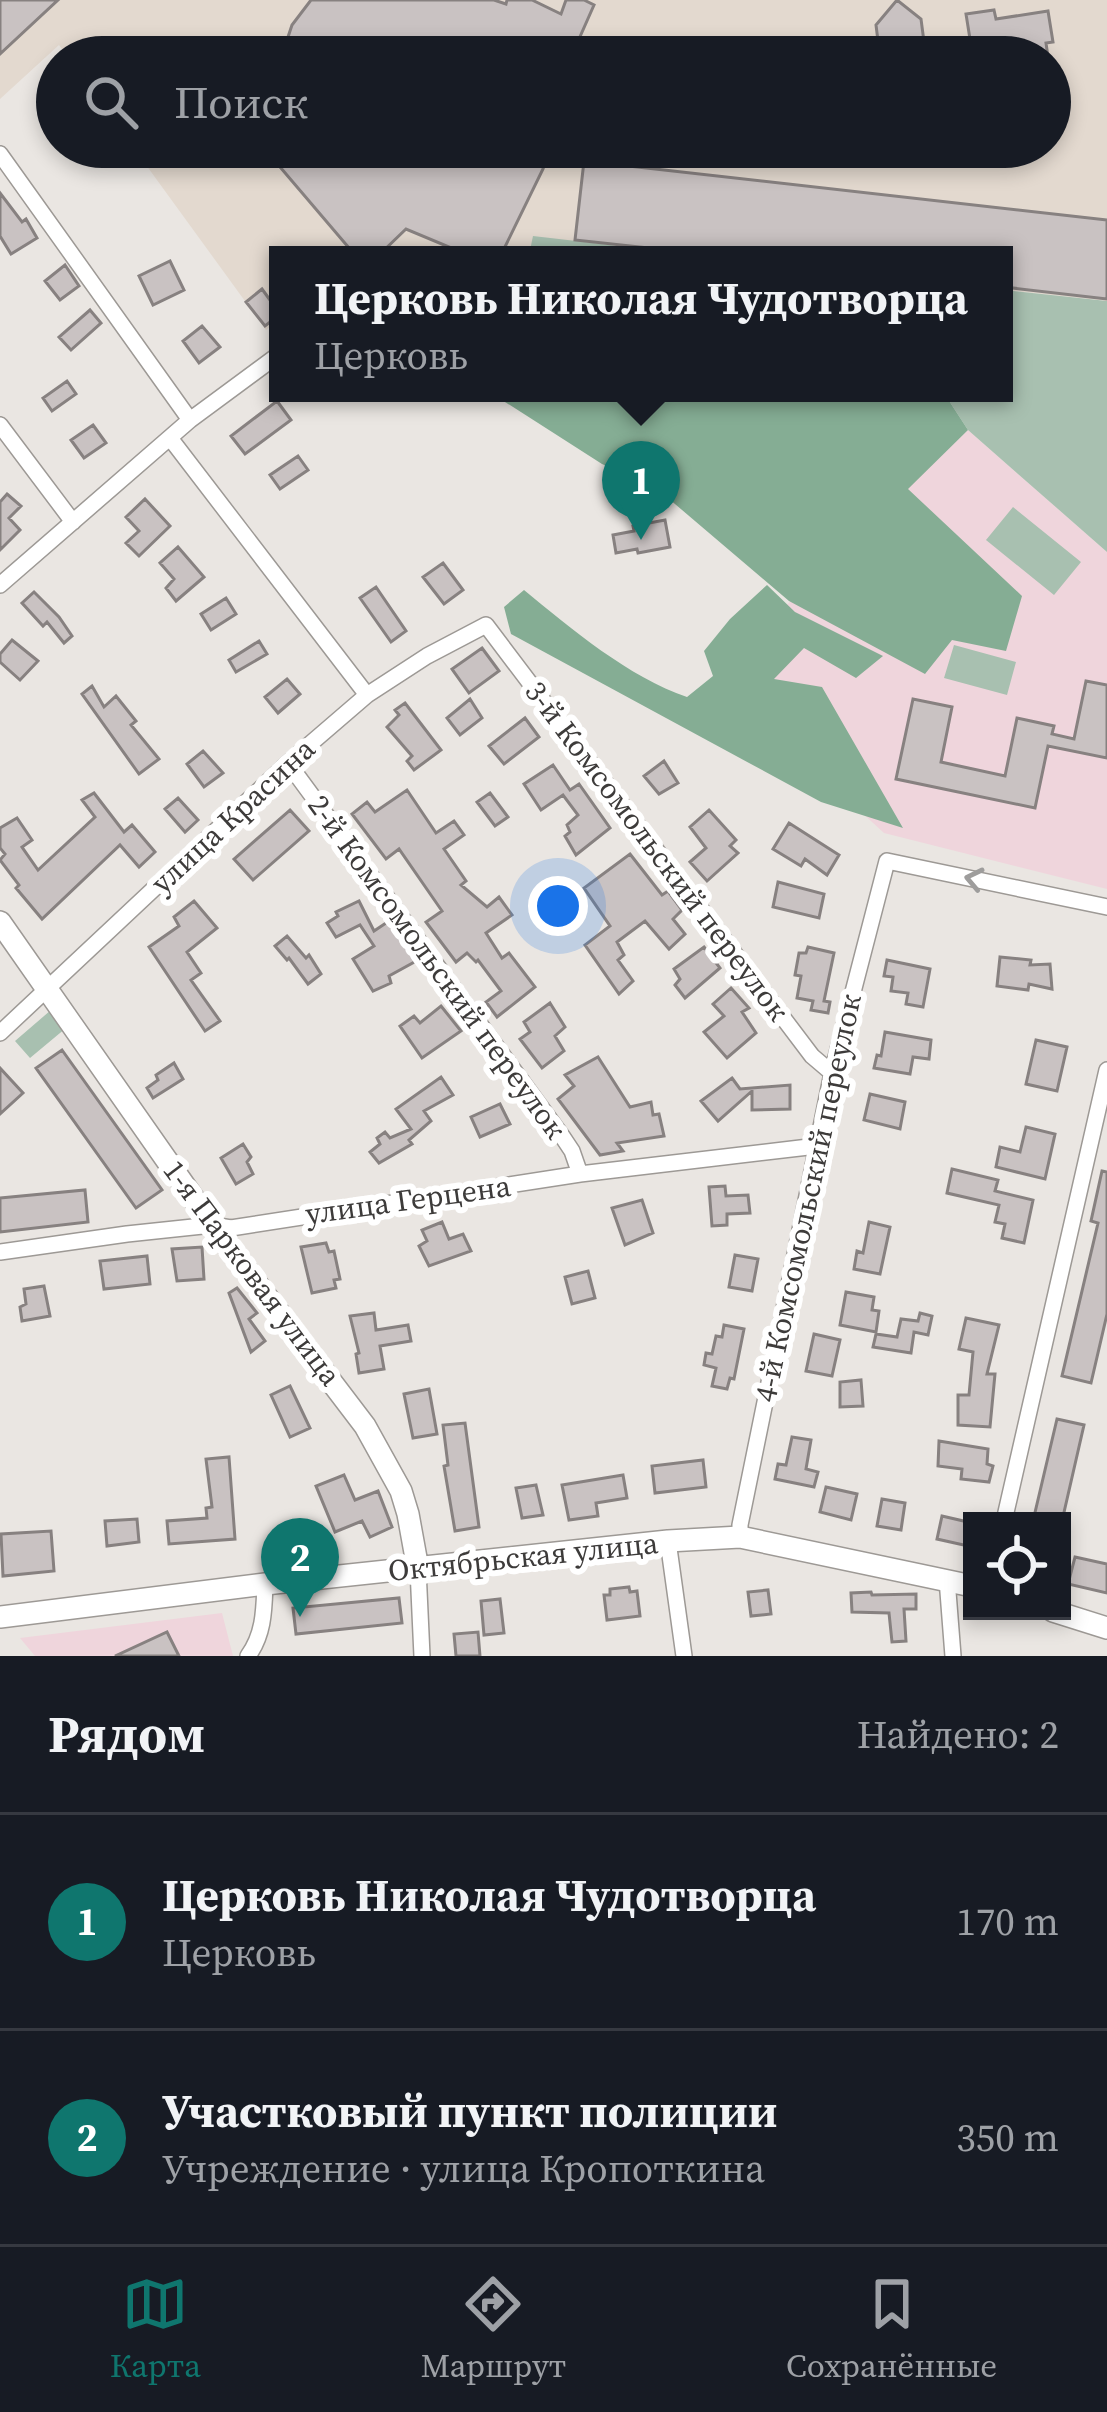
<!DOCTYPE html>
<html lang="ru">
<head>
<meta charset="utf-8">
<style>
  :root { --surface:#171b24; --page:#242831; --text:#f1f3f6; --muted:#9ea1a6; --line:#363941; --accent:#0f766e }
  body { margin:0; font-family:"Source Serif 4",serif; background:var(--page); color:var(--text) }
  .controls { position:absolute; right:36px; bottom:36px; display:grid; overflow:hidden; border-radius:0px; box-shadow:0 6px 18px #0003 }
  .controls button { width:108px; height:108px; display:grid; place-items:center; padding:0; border:0; border-bottom:3px solid var(--line); background:var(--surface); color:var(--text); font:60px sans-serif }
  .you { position:absolute; left:558px; top:906px; width:42px; height:42px; margin:-30px; border:9px solid #fff; border-radius:50%; background:#1a73e8; box-shadow:0 0 0 18px #1a73e833 }
  .badge { display:grid; place-items:center; width:78px; height:78px; border-radius:50%; background:var(--accent); color:#fff; font-size:39px; font-weight:700 }
  .pin { position:absolute; translate:-50% -99px; filter:drop-shadow(0 3px 6px #0008) }
  .pin::after { content:''; position:absolute; top:63px; width:42px; height:36px; background:inherit; clip-path:polygon(0 0,100% 0,50% 100%) }
  .popup { position:absolute; left:269px; top:246px; width:744px; height:156px; box-sizing:border-box; display:grid; place-content:center; border-radius:0px; background:var(--surface); filter:drop-shadow(0 3px 9px #0005); font-size:39px; white-space:nowrap; color:var(--muted) }
  .popup b { font-size:45px; color:var(--text) }
  .popup::after { content:''; position:absolute; left:50%; top:100%; margin-left:-24px; border:24px solid transparent; border-top-color:var(--surface) }
  .list { margin:0; padding:0; list-style:none }
  h2 { display:flex; justify-content:space-between; align-items:center; height:156px; margin:0; padding:0 48px; font-size:51px }
  h2 small { font-size:39px; font-weight:400; color:var(--muted) }
  .list li { display:grid; grid-template-columns:78px 1fr auto; gap:36px; align-items:center; box-sizing:border-box; height:216px; padding:0 48px; border-top:3px solid var(--line) }
  .list b { display:block; font-size:45px; white-space:nowrap }
  .list p { margin:0; font-size:39px; white-space:nowrap; color:var(--muted) }
  .list em { font-size:39px; font-style:normal; color:var(--muted) }
  .icon { flex:none; width:66px; height:66px; fill:none; stroke:currentColor; stroke-width:2; stroke-linecap:round; stroke-linejoin:round }
  .map { position:relative; flex:none; width:1107px; height:1656px; overflow:hidden }
  .search { position:absolute; background:var(--surface); box-shadow:0 6px 18px #0003; left:36px; right:36px; top:36px; height:132px; display:flex; align-items:center; gap:30px; box-sizing:border-box; padding:0 42px; border-radius:66px; color:var(--muted); font-size:45px }
  .sheet { height:588px; background:var(--surface) }
  nav { display:flex; justify-content:space-around; align-items:center; box-sizing:border-box; height:168px; border-top:3px solid var(--line); background:var(--surface); font-size:33px; color:var(--muted) }
  nav a { display:grid; justify-items:center; gap:6px }
  nav .on { color:var(--accent) }
  .map>svg:first-child { display:block }
  .built { fill:#e3d9cf }
  .education { fill:#efd5dc }
  .green { fill:#a8c0b0 }
  .forest { fill:#85ad94 }
  .building { fill:#c9c2c2; stroke:#878180; stroke-width:3 }
  .lines { fill:none; stroke-linecap:round; stroke-linejoin:round }
  .street-casing { stroke:#9d9995; stroke-width:18 }
  .secondary-casing { stroke:#9d9995; stroke-width:24 }
  .street { stroke:#fff; stroke-width:15 }
  .secondary { stroke:#fff; stroke-width:21 }
  .oneway { stroke:#9e9d9c }
  .labels { text-anchor:middle; stroke-width:12; stroke-linejoin:round; paint-order:stroke }
  .street-label { font-size:30px; fill:#3d3b3a; stroke:#fff }
</style>
</head>
<body>
<div class="map">
<svg width="1107" height="1656" viewBox="0 0 1107 1656">
  <rect width="100%" height="100%" fill="#eae6e2"/>
  <path class="built" d="M0 0H1107V301L1004 290V255H697L534 237 529 255H278V320L266 330 133 147H1050V57H68L59 45 0 99Z"/>
  <path class="education" d="M968 430 1107 552V889L884 833 713 676Z
    M222 1613 233 1656H35L20 1638Z"/>
  <path class="green" d="M533 236 697 255H529Z
    M1004 290 1107 301V552L968 430 944 393H1004Z
    M1013 507 1081 562 1054 595 986 540Z
    M954 645 1016 662 1007 695 944 678Z
    M51 1010 66 1028 30 1058 15 1041Z"/>
  <path class="forest" d="M491 393H944L968 430 908 489 1022 596 1006 651 952 640 925 674 789 601 655 487 602 464Z
    M767 585 795 612 883 656 856 678 804 648 774 679 822 687 903 828 821 802 511 634 504 607 524 590C570 628 630 678 687 697L713 676 704 651 730 619Z"/>
  <path class="building" d="M0 0H58L0 54Z
    M311 0H494L506 4 507 0H532L561 14 566 0H584L594 5 571 57H289L288 37 292 25Z
    M897 0 921 19 926 57H880L876 25Z
    M994 10 996 19 1048 11 1053 42 1046 43 1048 57H961L958 41 970 39 966 14Z
    M263 147H550L543 169 501 255H468L406 229 379 255H355Z
    M584 161 1107 220V299L1004 287V255H713L575 240Z
    M0 193 22 222 26 219 37 238 11 254 0 236Z
    M170 261 184 290 153 305 139 276Z
    M65 265 79 286 60 300 45 281Z
    M262 289 278 311V316L265 326 246 302Z
    M90 310 101 323 71 350 59 337Z
    M202 326 220 347 199 363 183 341Z
    M67 381 76 394 52 411 43 398Z
    M277 401 291 420 245 454 231 436Z
    M93 425 106 443 84 458 71 440Z
    M298 456 308 470 280 489 270 475Z
    M7 494 21 506 9 518 20 530 0 550V502Z
    M145 499 170 526 139 556 126 543 139 531 126 517Z
    M665 520 670 547 638 553 637 549 616 553 613 535 634 531 633 526Z
    M178 547 204 577 176 601 166 588 174 579 160 563Z
    M443 563 463 590 444 604 423 577Z
    M376 587 406 631 391 642 360 598Z
    M34 592 59 617 72 636 64 643 47 622 43 626 22 603Z
    M226 598 236 614 211 630 201 614Z
    M12 640 38 661 20 680 0 662V654Z
    M259 641 267 654 236 672 229 660Z
    M482 648 499 671 469 693 452 669Z
    M287 679 300 694 278 713 265 697Z
    M1086 681 1107 685V758L1048 746 1035 808 896 779 913 699 952 707 941 762 1005 776 1017 718 1054 726 1052 734 1074 739Z
    M92 686 104 707 116 696 136 721 131 725 159 759 139 774 82 694Z
    M470 699 482 718 460 735 447 718Z
    M405 703 441 750 414 770 407 761 412 756 387 727 399 715 395 710Z
    M525 718 539 737 504 764 489 746Z
    M203 751 223 773 204 787 187 764Z
    M664 761 678 783 659 794 644 776Z
    M553 765 570 790 579 784 610 828 576 855 565 836 570 832 567 825 578 815 563 795 541 810 524 784Z
    M407 790 436 833 454 821 464 835 444 849 466 881 461 885 487 907 499 897 512 915 486 933 502 958 509 953 535 987 497 1017 486 1002 501 991 478 960 476 962 467 953 456 962 426 922 442 911 399 849 386 859 352 814 367 802 375 812Z
    M94 793 124 832 132 825 155 852 139 867 120 845 42 919 16 888 19 885 0 860 5 854 0 848V828L17 818 32 840 22 847 38 870 95 817 82 800Z
    M490 793 508 817 495 826 477 802Z
    M178 798 198 820 185 832 165 809Z
    M290 810 309 831 253 880 234 859Z
    M709 810 736 840 730 846 738 853 707 881 690 862 706 848 690 827Z
    M789 823 839 855 827 875 805 859 801 866 773 849Z
    M630 854 662 895 668 891 682 910 673 919 685 934 669 949 645 921 617 942 624 955 618 960 633 981 619 994 585 945 610 926 584 888Z
    M778 882 824 894 819 918 773 907Z
    M194 901 217 928 187 952 201 973 191 980 220 1021 205 1031 149 947 179 926 174 917Z
    M359 901 374 931 389 921 418 960 389 976 391 983 373 991 353 959 374 946 360 925 336 937 327 923 338 916 336 912Z
    M287 936 306 958 309 955 321 974 308 984 289 958 287 960 275 946Z
    M704 947 720 968 685 998 675 985 680 979 674 969Z
    M808 947 834 953 824 1001 830 1002 828 1013 811 1010 813 1001 797 998 801 976 795 975 799 953H806Z
    M1000 957 1031 960 1030 965 1050 964 1052 989 1029 984 1028 990 997 986Z
    M887 960 930 969 923 1007 906 1004 908 993 891 991 893 977 884 976Z
    M731 988 749 1008 742 1012 756 1033 727 1058 704 1032 724 1016 713 1004Z
    M550 1003 565 1027 555 1036 564 1051 542 1068 520 1039 530 1032 524 1022Z
    M441 1006 461 1031 422 1058 400 1026 414 1016 420 1023Z
    M885 1032 931 1040 929 1059 913 1057 910 1074 874 1068 877 1055 881 1056Z
    M1036 1040 1067 1047 1057 1091 1026 1084Z
    M62 1050 162 1190 136 1208 36 1068Z
    M598 1057 630 1107 651 1102 653 1115 659 1114 664 1136 617 1143 623 1151 600 1155 558 1099 574 1086 565 1075Z
    M174 1063 183 1079 153 1098 147 1088 158 1080 156 1075Z
    M0 1068 23 1093 0 1114Z
    M441 1077 453 1095 424 1111 431 1121 409 1140 412 1144 379 1163 370 1152 380 1144 377 1138 385 1132 390 1138 411 1129 396 1109Z
    M732 1078 740 1089 790 1085V1109L752 1110V1091L718 1121 701 1101Z
    M870 1094 905 1102 900 1129 864 1120Z
    M500 1104 510 1124 480 1137 471 1117Z
    M1026 1127 1055 1134 1045 1179 996 1167 1000 1147 1020 1152Z
    M243 1144 251 1157 247 1162 253 1174 236 1184 221 1158Z
    M952 1169 998 1180 995 1191 1033 1200 1024 1243 1002 1238 1005 1224 995 1222 999 1205 947 1193Z
    M1102 1171 1107 1172V1314L1091 1383 1062 1376 1098 1223 1091 1221Z
    M725 1186 726 1196 748 1195 750 1213 727 1214V1225L712 1226 709 1187Z
    M85 1190 88 1222 0 1232V1198Z
    M642 1200 653 1233 625 1245 612 1208Z
    M442 1222 449 1239 463 1234 471 1251 429 1266 419 1246 427 1241 422 1230Z
    M869 1222 890 1227 880 1274 854 1269 857 1251 863 1253Z
    M326 1243 329 1252 334 1251 340 1279 334 1280 336 1288 312 1293 301 1247Z
    M202 1247 204 1279 177 1281 172 1249Z
    M735 1255 758 1259 752 1291 729 1287Z
    M147 1256 150 1284 104 1289 100 1261Z
    M588 1271 595 1298 572 1304 565 1277Z
    M44 1286 50 1316 22 1321 20 1307 26 1304 24 1289Z
    M237 1288 257 1313 249 1319 265 1341 251 1352 229 1293Z
    M846 1292 874 1297 872 1310 879 1311 876 1332 840 1325Z
    M374 1313 376 1330 408 1325 411 1341 380 1346 384 1369 359 1373 356 1354 359 1353 350 1316Z
    M920 1313 932 1316 928 1335 914 1332 911 1353 873 1347 876 1334 897 1337 901 1319 918 1321Z
    M966 1318 999 1325 987 1374H995L990 1427 958 1425V1395H969L973 1352 959 1349Z
    M724 1325 744 1329 734 1379 730 1378 727 1389 712 1386 716 1368 704 1365 706 1353 712 1354 716 1336 722 1337Z
    M814 1334 840 1340 832 1376 806 1371Z
    M861 1380 863 1406 840 1407V1382Z
    M290 1386 310 1428 290 1437 271 1395Z
    M429 1389 437 1434 413 1438 404 1394Z
    M1057 1419 1084 1425 1062 1521H1033Z
    M465 1423 479 1527 455 1531 444 1466 448 1465 443 1425Z
    M792 1437 811 1440 806 1469 818 1472 814 1487 775 1479 778 1464 786 1465Z
    M939 1441 988 1449 987 1464 993 1466 989 1482 961 1479 962 1469 938 1466Z
    M229 1457 235 1539 169 1544 167 1521 207 1518 206 1508 212 1507 206 1459Z
    M703 1460 706 1487 655 1493 652 1466Z
    M344 1475 355 1500 378 1491 392 1527 370 1537 362 1521 335 1532 316 1486Z
    M623 1475 627 1498 596 1503 598 1516 569 1520 562 1485Z
    M536 1485 543 1515 522 1518 516 1488Z
    M826 1487 857 1494 851 1520 820 1512Z
    M882 1499 905 1503 901 1530 877 1526Z
    M942 1516 972 1523 968 1546 937 1539Z
    M137 1519 139 1542 107 1546 105 1521Z
    M51 1531 54 1571 3 1576 1 1534Z
    M1075 1557 1107 1564V1593L1068 1584Z
    M629 1587 630 1592 637 1591 640 1616 607 1620 604 1595H610V1589Z
    M768 1590 771 1614 751 1616 748 1592Z
    M871 1592 872 1595 916 1594V1609H904L906 1641 892 1642 889 1613 852 1612 851 1593Z
    M399 1598 402 1623 296 1634 293 1608Z
    M500 1599 504 1633 484 1635 481 1601Z
    M167 1632 179 1656H115Z
    M478 1632 480 1656H456L454 1634Z"/>
  <g class="lines">
    <g class="street-casing">
      <path id="street" d="M0 154 190 420
        M0 425 73 522
        M170 438 367 695
        M0 585 190 420 278 355
        M288 763 562 1136 572 1151 580 1174
        M0 1033 288 763 367 695 427 656 486 625 812 1056 832 1073
        M0 1252 127 1234 212 1225 231 1228 580 1174 817 1146
        M1004 1521 1107 1070
        M740 1537V1525L832 1073 887 861 1107 907
        M668 1541 684 1656
        M418 1569 422 1656
        M947 1579 953 1656
        M248 1656C264 1634 264 1610 265 1584"/>
    </g>
    <g class="secondary-casing">
      <path id="secondary" d="M0 922 212 1225 365 1426 401 1491 408 1514 418 1569
        M1053 1611 1107 1628
        M0 1617 265 1584 668 1541 740 1537 972 1586"/>
    </g>
    <use href="#street" class="street"/>
    <use href="#secondary" class="secondary"/>
  </g>
  <defs><path id="oneway-chevron" d="M-2-3.5L2.5 0L-2 3.5" fill="none" stroke-width="1.6" stroke-linecap="round" stroke-linejoin="round" transform="scale(3)"/></defs>
  <use class="oneway" href="#oneway-chevron" transform="translate(974 879) rotate(-168)"/>
  <g class="labels">
    <g class="street-label">
      <text transform="translate(233 816) rotate(-43)" y="10">улица Красина</text>
      <text transform="translate(657 851) rotate(53)" y="10">3-й Комсомольский переулок</text>
      <text transform="translate(437 967) rotate(54)" y="10">2-й Комсомольский переулок</text>
      <text transform="translate(808 1198) rotate(-78)" y="10">4-й Комсомольский переулок</text>
      <text transform="translate(408 1200) rotate(-8)" y="10">улица Герцена</text>
      <text transform="translate(252 1273) rotate(53)" y="10">1-я Парковая улица</text>
      <text transform="translate(523 1557) rotate(-6)" y="10">Октябрьская улица</text>
    </g>
  </g>
</svg>
<div class="controls">
<button><svg class="icon" aria-label="locate" viewBox="0 0 24 24"><circle cx="12" cy="12" r="6"/><path d="M12 2v4M12 18v4M2 12h4M18 12h4"/></svg></button>
</div>
<div class="you"></div>
<div class="pin badge" style="left:641px;top:540px">1</div>
<div class="popup"><b>Церковь Николая Чудотворца</b>Церковь</div>
<div class="pin badge" style="left:300px;top:1617px">2</div>
<div class="search"><svg class="icon" aria-label="search" viewBox="0 0 24 24"><circle cx="10" cy="10" r="6"/><path d="M15 15l6 6"/></svg>Поиск</div>
</div>
<section class="sheet">
<h2>Рядом<small>Найдено: 2</small></h2>
<ul class="list">
<li><span class="badge">1</span><div><b>Церковь Николая Чудотворца</b><p>Церковь</p></div><em>170 m</em></li>
<li><span class="badge">2</span><div><b>Участковый пункт полиции</b><p>Учреждение · улица Кропоткина</p></div><em>350 m</em></li>
</ul>
</section>
<nav>
<a class="on"><svg class="icon" aria-label="map" viewBox="0 0 24 24"><path d="M3 6l6-2 6 2 6-2v14l-6 2-6-2-6 2zM9 4v14M15 6v14"/></svg>Карта</a>
<a><svg class="icon" aria-label="directions" viewBox="0 0 24 24"><path d="M12 3l9 9-9 9-9-9zM9 14v-3h6M13 9l2 2-2 2"/></svg>Маршрут</a>
<a><svg class="icon" aria-label="saved" viewBox="0 0 24 24"><path d="M7 4h10v16l-5-4-5 4z"/></svg>Сохранённые</a>
</nav>
</body>
</html>
